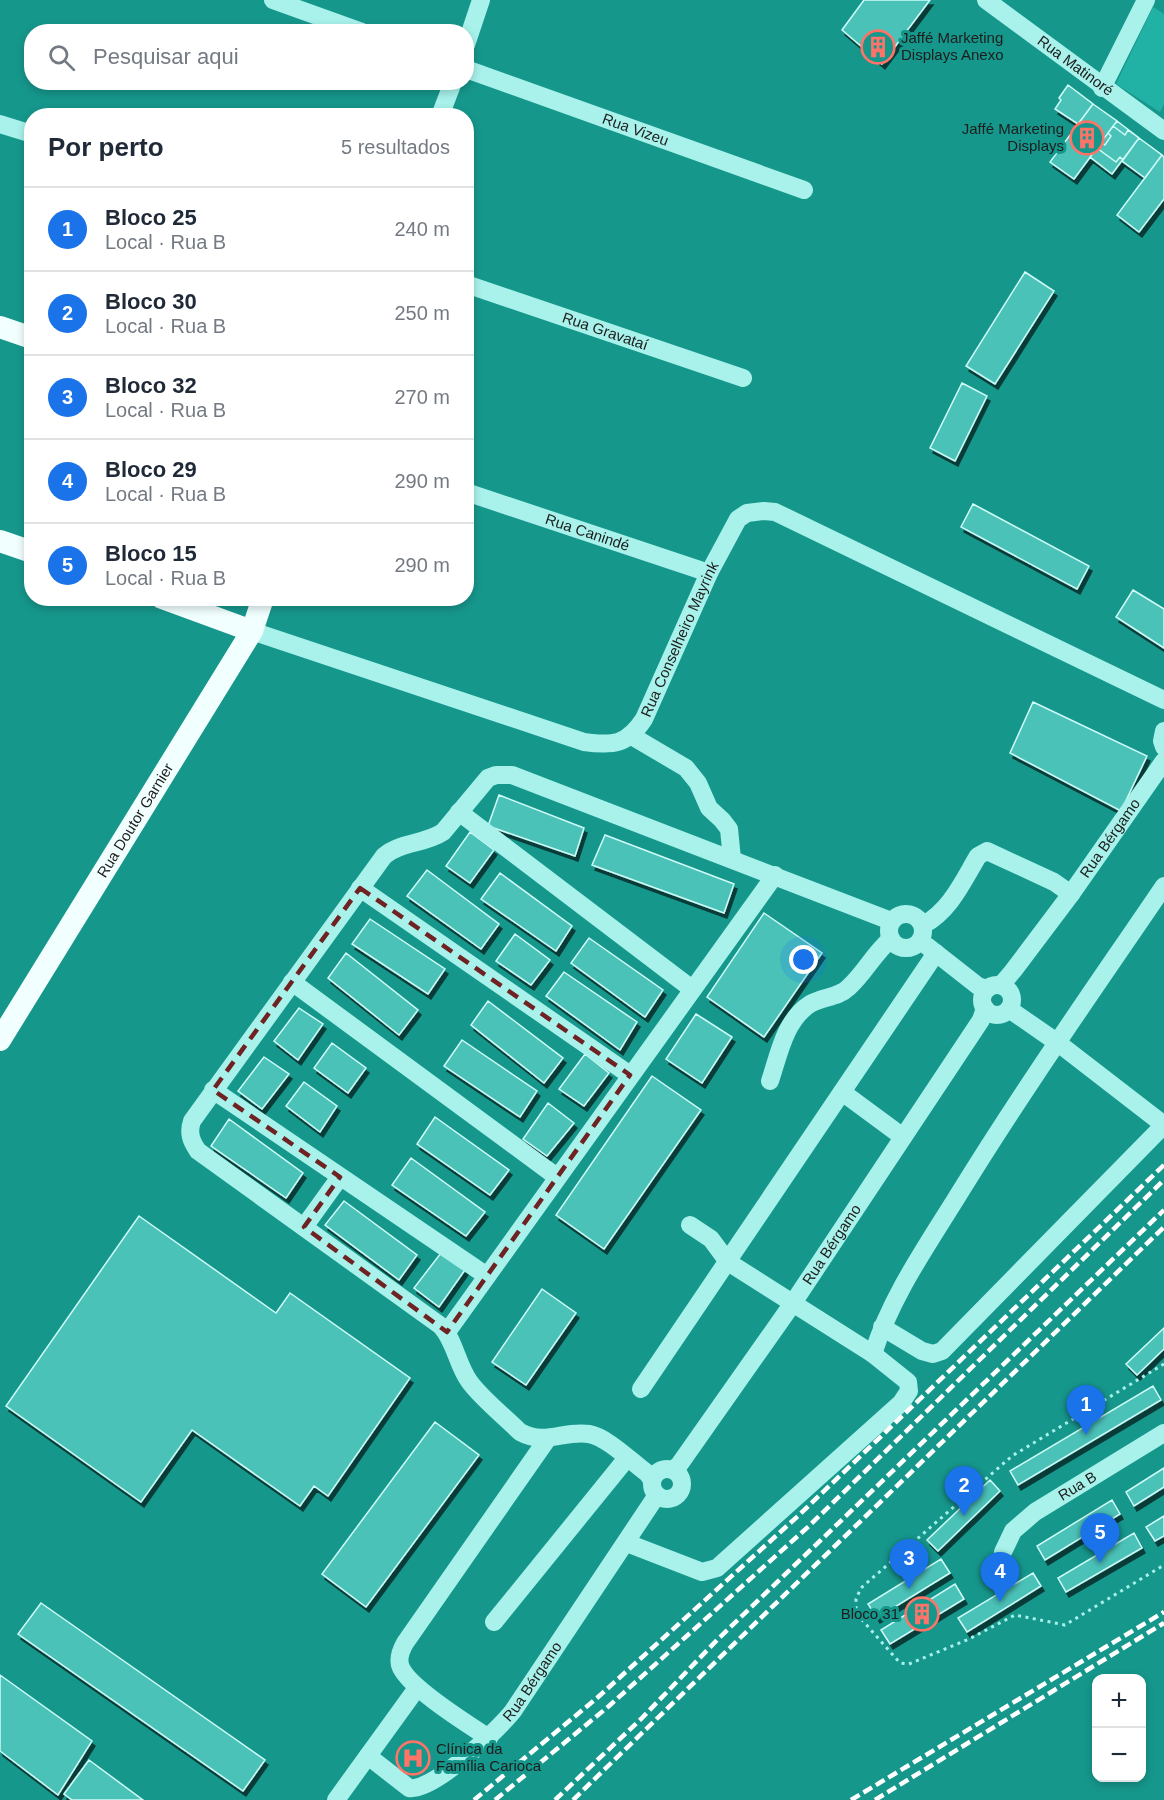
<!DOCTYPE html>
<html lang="pt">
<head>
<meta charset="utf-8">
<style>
  :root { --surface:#fff; --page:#f2f2f3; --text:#1f2937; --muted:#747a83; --line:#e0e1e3; --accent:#1a73e8 }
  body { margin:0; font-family:Helvetica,sans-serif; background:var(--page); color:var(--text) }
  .controls { position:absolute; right:18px; bottom:18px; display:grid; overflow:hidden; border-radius:12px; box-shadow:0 3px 9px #0003 }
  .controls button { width:54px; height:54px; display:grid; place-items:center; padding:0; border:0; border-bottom:2px solid var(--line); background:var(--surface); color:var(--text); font:30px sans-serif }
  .you { position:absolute; left:804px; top:960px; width:21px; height:21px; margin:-15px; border:4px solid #fff; border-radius:50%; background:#1a73e8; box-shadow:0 0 0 9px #1a73e833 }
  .badge { display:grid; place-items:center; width:39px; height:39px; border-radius:50%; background:var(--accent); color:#fff; font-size:20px; font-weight:700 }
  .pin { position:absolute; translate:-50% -50px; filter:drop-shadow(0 2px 3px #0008) }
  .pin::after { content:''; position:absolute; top:32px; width:21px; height:18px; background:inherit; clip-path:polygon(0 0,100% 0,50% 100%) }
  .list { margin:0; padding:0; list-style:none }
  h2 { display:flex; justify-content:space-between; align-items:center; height:78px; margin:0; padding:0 24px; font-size:26px }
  h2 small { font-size:20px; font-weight:400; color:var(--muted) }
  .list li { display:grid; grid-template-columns:39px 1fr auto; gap:18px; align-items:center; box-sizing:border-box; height:84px; padding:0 24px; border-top:2px solid var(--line) }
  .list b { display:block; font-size:22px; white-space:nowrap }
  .list p { margin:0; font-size:20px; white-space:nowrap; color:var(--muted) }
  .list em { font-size:20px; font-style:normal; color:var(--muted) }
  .icon { flex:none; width:33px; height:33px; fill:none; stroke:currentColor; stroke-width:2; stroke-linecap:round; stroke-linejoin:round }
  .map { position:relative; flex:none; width:1164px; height:1800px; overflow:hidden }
  .search { position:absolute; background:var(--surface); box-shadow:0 3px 9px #0003; left:24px; top:24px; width:450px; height:66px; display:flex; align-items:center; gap:15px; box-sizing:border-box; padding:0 21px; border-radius:24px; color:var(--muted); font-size:22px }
  .panel { position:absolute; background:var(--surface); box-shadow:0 3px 9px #0003; left:24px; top:108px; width:450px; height:498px; border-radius:24px }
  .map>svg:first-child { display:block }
  .green { fill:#22b2a5 }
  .building { fill:#4bc2b8; stroke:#cffcf8; stroke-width:1.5; filter:url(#shadow) }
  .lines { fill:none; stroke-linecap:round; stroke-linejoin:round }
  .path { stroke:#a8f2eb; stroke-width:3; stroke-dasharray:3 4.5; stroke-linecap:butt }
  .minor { stroke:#a8f2eb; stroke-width:18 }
  .major { stroke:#f2ffff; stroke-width:22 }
  .rail { stroke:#fff; stroke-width:4.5; stroke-dasharray:10 4.5; stroke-linecap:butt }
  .marked { fill:none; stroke:#702222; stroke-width:4.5; stroke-dasharray:12 8; stroke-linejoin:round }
  .labels { text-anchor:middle; stroke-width:6; stroke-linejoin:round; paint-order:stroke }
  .poi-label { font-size:15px; fill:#1d1d1d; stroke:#16978c; text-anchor:start }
  .street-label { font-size:15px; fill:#1d1d1d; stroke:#16978c }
</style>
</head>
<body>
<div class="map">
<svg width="1164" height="1800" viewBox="0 0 1164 1800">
  <defs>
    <filter id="shadow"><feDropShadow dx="3" dy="5" stdDeviation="0" flood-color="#0009"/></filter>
  </defs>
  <rect width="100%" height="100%" fill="#16978c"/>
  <path class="green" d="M1153 7 1164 14V104L1160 112 1116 84Z"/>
  <path class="building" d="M864 0H930L882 64 842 30Z
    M1068 85 1093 104 1078 124 1055 109 1061 100 1059 98Z
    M1093 104 1117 121 1074 179 1050 162Z
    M1117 121 1139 138 1112 174 1090 157Z
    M1113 126 1125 135 1128 130 1139 138 1123 160 1120 157 1116 162 1097 148 1101 142 1105 145 1111 136 1108 133Z
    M1139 138 1162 155 1145 178 1122 161Z
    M1162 155 1164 157V199L1139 232 1117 215Z
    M1025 272 1054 291 995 384 966 366Z
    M962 383 987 396 955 461 930 448Z
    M973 504 1089 566 1077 589 961 527Z
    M1133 590 1164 609V648L1116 617Z
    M1033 702 1147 756 1121 811 1010 753Z
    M499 795 584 828 575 856 488 826Z
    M470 832 494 850 470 883 446 866Z
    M605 835 734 884 724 913 592 865Z
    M427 870 499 924 481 949 407 896Z
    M500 873 572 926 556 951 481 899Z
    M764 913 822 953 764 1037 707 997Z
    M370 919 445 969 428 994 352 944Z
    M515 934 550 960 531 985 496 961Z
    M589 938 663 990 645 1017 571 963Z
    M346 953 418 1010 399 1035 328 978Z
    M564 972 637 1022 620 1050 546 996Z
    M488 1001 563 1058 544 1083 471 1025Z
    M299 1008 323 1024 298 1060 274 1041Z
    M696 1014 732 1037 702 1083 666 1059Z
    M462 1040 537 1091 520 1117 444 1066Z
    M332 1043 366 1068 348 1093 314 1068Z
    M585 1054 609 1073 584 1106 559 1089Z
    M264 1057 289 1074 262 1109 238 1091Z
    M652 1076 701 1110 604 1249 556 1215Z
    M304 1082 337 1106 320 1132 286 1106Z
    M548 1103 574 1123 547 1156 523 1139Z
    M435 1117 509 1170 490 1195 417 1144Z
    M229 1119 303 1173 286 1198 211 1146Z
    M411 1158 485 1212 466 1236 392 1185Z
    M344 1201 417 1255 399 1280 325 1225Z
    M139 1216 276 1313 290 1293 410 1378 328 1496 314 1486 300 1506 192 1430 141 1502 6 1406Z
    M441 1253 465 1270 439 1307 414 1288Z
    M542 1289 576 1313 526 1385 492 1362Z
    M1164 1328V1349L1137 1375 1126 1364Z
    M1153 1386 1161 1400 1018 1485 1010 1471Z
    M435 1422 479 1455 366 1607 322 1574Z
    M1164 1468V1487L1134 1506 1126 1492Z
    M990 1480 1000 1491 938 1551 927 1540Z
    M1112 1500 1120 1514 1045 1560 1037 1546Z
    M1164 1516V1536L1155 1541 1146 1527Z
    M1134 1533 1142 1548 1066 1592 1058 1578Z
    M941 1559 950 1573 877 1618 868 1604Z
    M1033 1573 1041 1586 967 1632 958 1618Z
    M955 1584 964 1599 890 1644 881 1630Z
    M41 1603 265 1760 243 1791 18 1634Z
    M0 1675 92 1741 58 1795 0 1751Z
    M89 1760 143 1800H72L64 1794Z"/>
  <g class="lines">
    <path class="path" d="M1164 1364 1012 1456 861 1588 856 1599V1613L900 1663 909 1664 969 1639 1015 1615 1065 1625 1164 1565"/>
    <g class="minor">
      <path d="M273 0 362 32"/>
      <path id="s1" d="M986 0 1164 131"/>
      <path d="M466 45 481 0"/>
      <path id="s2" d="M466 69 804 190"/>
      <path d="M1102 88 1146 0"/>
      <path d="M440 116 453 82"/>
      <path d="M0 124 32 134"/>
      <path id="s3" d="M466 284 743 378"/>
      <path id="s4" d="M466 492 709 573"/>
      <path id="s5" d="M252 631 584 742C613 746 627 745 644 719L709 573 738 519 747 513 764 511 775 512 1164 700"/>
      <path d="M1164 731 1162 741 1164 747"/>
      <path d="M630 735 686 768 698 783 709 808 722 820 729 829 732 859"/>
      <path d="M459 812 692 989"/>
      <path d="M360 888 630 1075"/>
      <circle cx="906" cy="931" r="17"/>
      <path d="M923 925C950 911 963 881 978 856L987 851 1054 882 1071 894"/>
      <path d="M927 946 978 986 987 989"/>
      <path d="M292 982 557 1177"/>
      <path id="s6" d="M1001 985 1013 971 1071 894 1164 761"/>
      <circle cx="997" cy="1000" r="15"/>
      <path d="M1009 1009 1058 1043 1164 1125"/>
      <path d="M770 1081C779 1054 785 1020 810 1004 822 997 839 997 848 988 865 973 874 953 891 939"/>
      <path d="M213 1090 487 1276"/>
      <path d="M842 1092 903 1137"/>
      <path d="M304 1227 340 1177"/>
      <path d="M882 1327 922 1351 933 1354 942 1351 1164 1125"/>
      <path d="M447 1332 775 875"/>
      <path d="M873 1354C891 1297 926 1247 957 1197 1022 1091 1094 989 1164 886"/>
      <path d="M641 1389 936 953"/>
      <circle cx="667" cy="1484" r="15"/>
      <path id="s7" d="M673 1470 679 1465 793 1303 981 1020 985 1008"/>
      <path d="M652 1480 647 1473C632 1462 607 1437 589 1434 563 1430 546 1446 520 1432 505 1417 480 1397 469 1381 457 1364 455 1341 441 1326L198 1151C191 1141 188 1133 192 1121L384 856C400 842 425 844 443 832L488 778 496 775H512L891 921"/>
      <path d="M627 1543 702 1572 717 1568 901 1403 909 1391 908 1382 873 1354 728 1262 711 1239 690 1225"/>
      <path id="s8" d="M1003 1552 1013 1531 1035 1512 1164 1433"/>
      <path d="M494 1622 627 1458"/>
      <path d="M489 1738C469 1725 406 1686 400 1665 398 1657 401 1650 405 1643L548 1438"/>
      <path id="s9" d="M368 1756 409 1788C433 1792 498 1730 513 1711L657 1495"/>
      <path d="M336 1800 417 1688"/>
    </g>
    <g class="major">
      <path d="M0 327 32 338"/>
      <path d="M0 541 32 552"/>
      <path d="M162 598 252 631"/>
      <path id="s10" d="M0 1040 252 631 263 598"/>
    </g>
    <path class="rail" d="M474 1800 597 1698 798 1516 1164 1165
      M495 1800 609 1706 809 1526 1164 1180
      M555 1800 641 1719 718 1639 1164 1210
      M573 1800 1164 1227
      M851 1800 1164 1612
      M875 1800 1164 1623"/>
  </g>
  <path class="marked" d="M360 888 630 1075 447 1332 304 1227 340 1177 213 1090Z"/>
  <defs>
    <g id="building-ring" transform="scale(1.725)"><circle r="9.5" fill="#16978c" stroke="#ff7368" stroke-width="1.5"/><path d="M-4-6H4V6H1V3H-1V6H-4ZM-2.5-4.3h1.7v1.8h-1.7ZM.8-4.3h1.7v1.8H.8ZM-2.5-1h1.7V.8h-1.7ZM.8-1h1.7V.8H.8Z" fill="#ff7368"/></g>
    <g id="hospital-ring" transform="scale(1.725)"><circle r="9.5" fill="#16978c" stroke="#ff7368" stroke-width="1.5"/><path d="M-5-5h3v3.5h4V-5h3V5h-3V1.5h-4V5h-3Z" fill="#ff7368"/></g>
  </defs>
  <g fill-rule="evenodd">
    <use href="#building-ring" x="878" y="47"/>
    <use href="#building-ring" x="1087" y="138"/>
    <use href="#building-ring" x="922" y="1614"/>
    <use href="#hospital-ring" x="413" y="1758"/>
  </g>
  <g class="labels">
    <g class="poi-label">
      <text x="901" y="43">Jaffé Marketing<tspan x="901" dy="17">Displays Anexo</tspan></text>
      <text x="1064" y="134" text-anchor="end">Jaffé Marketing<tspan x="1064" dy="17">Displays</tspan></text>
      <text x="899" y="1619" text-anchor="end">Bloco 31</text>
      <text x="436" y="1754">Clínica da<tspan x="436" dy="17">Família Carioca</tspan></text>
    </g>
    <g class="street-label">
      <text dy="5" stroke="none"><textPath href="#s1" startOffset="111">Rua Matinoré</textPath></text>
      <text dy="5" stroke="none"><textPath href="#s2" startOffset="180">Rua Vizeu</textPath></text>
      <text dy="5" stroke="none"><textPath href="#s3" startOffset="147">Rua Gravataí</textPath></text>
      <text dy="5" stroke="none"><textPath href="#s4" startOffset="128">Rua Canindé</textPath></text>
      <text dy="5" stroke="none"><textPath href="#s5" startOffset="507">Rua Conselheiro Mayrink</textPath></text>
      <text dy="5" stroke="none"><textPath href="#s10" startOffset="258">Rua Doutor Garnier</textPath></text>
      <text dy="5" stroke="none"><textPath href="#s6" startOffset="183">Rua Bérgamo</textPath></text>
      <text dy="5" stroke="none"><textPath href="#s7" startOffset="276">Rua Bérgamo</textPath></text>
      <text dy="5" stroke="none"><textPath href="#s8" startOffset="102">Rua B</textPath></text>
      <text dy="5" stroke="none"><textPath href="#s9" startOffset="219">Rua Bérgamo</textPath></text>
    </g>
  </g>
</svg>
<div class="controls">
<button>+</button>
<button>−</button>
</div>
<div class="you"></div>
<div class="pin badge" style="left:1086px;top:1435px">1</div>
<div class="pin badge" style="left:964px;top:1516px">2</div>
<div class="pin badge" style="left:909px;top:1589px">3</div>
<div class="pin badge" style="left:1000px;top:1602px">4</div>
<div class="pin badge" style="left:1100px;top:1563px">5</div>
<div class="search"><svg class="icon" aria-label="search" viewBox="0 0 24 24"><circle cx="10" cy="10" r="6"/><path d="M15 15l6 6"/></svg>Pesquisar aqui</div>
<section class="panel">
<h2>Por perto<small>5 resultados</small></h2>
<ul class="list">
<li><span class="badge">1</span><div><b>Bloco 25</b><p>Local · Rua B</p></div><em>240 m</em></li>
<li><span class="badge">2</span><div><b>Bloco 30</b><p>Local · Rua B</p></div><em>250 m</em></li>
<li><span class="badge">3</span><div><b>Bloco 32</b><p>Local · Rua B</p></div><em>270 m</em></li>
<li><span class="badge">4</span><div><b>Bloco 29</b><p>Local · Rua B</p></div><em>290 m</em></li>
<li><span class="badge">5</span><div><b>Bloco 15</b><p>Local · Rua B</p></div><em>290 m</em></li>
</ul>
</section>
</div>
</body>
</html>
